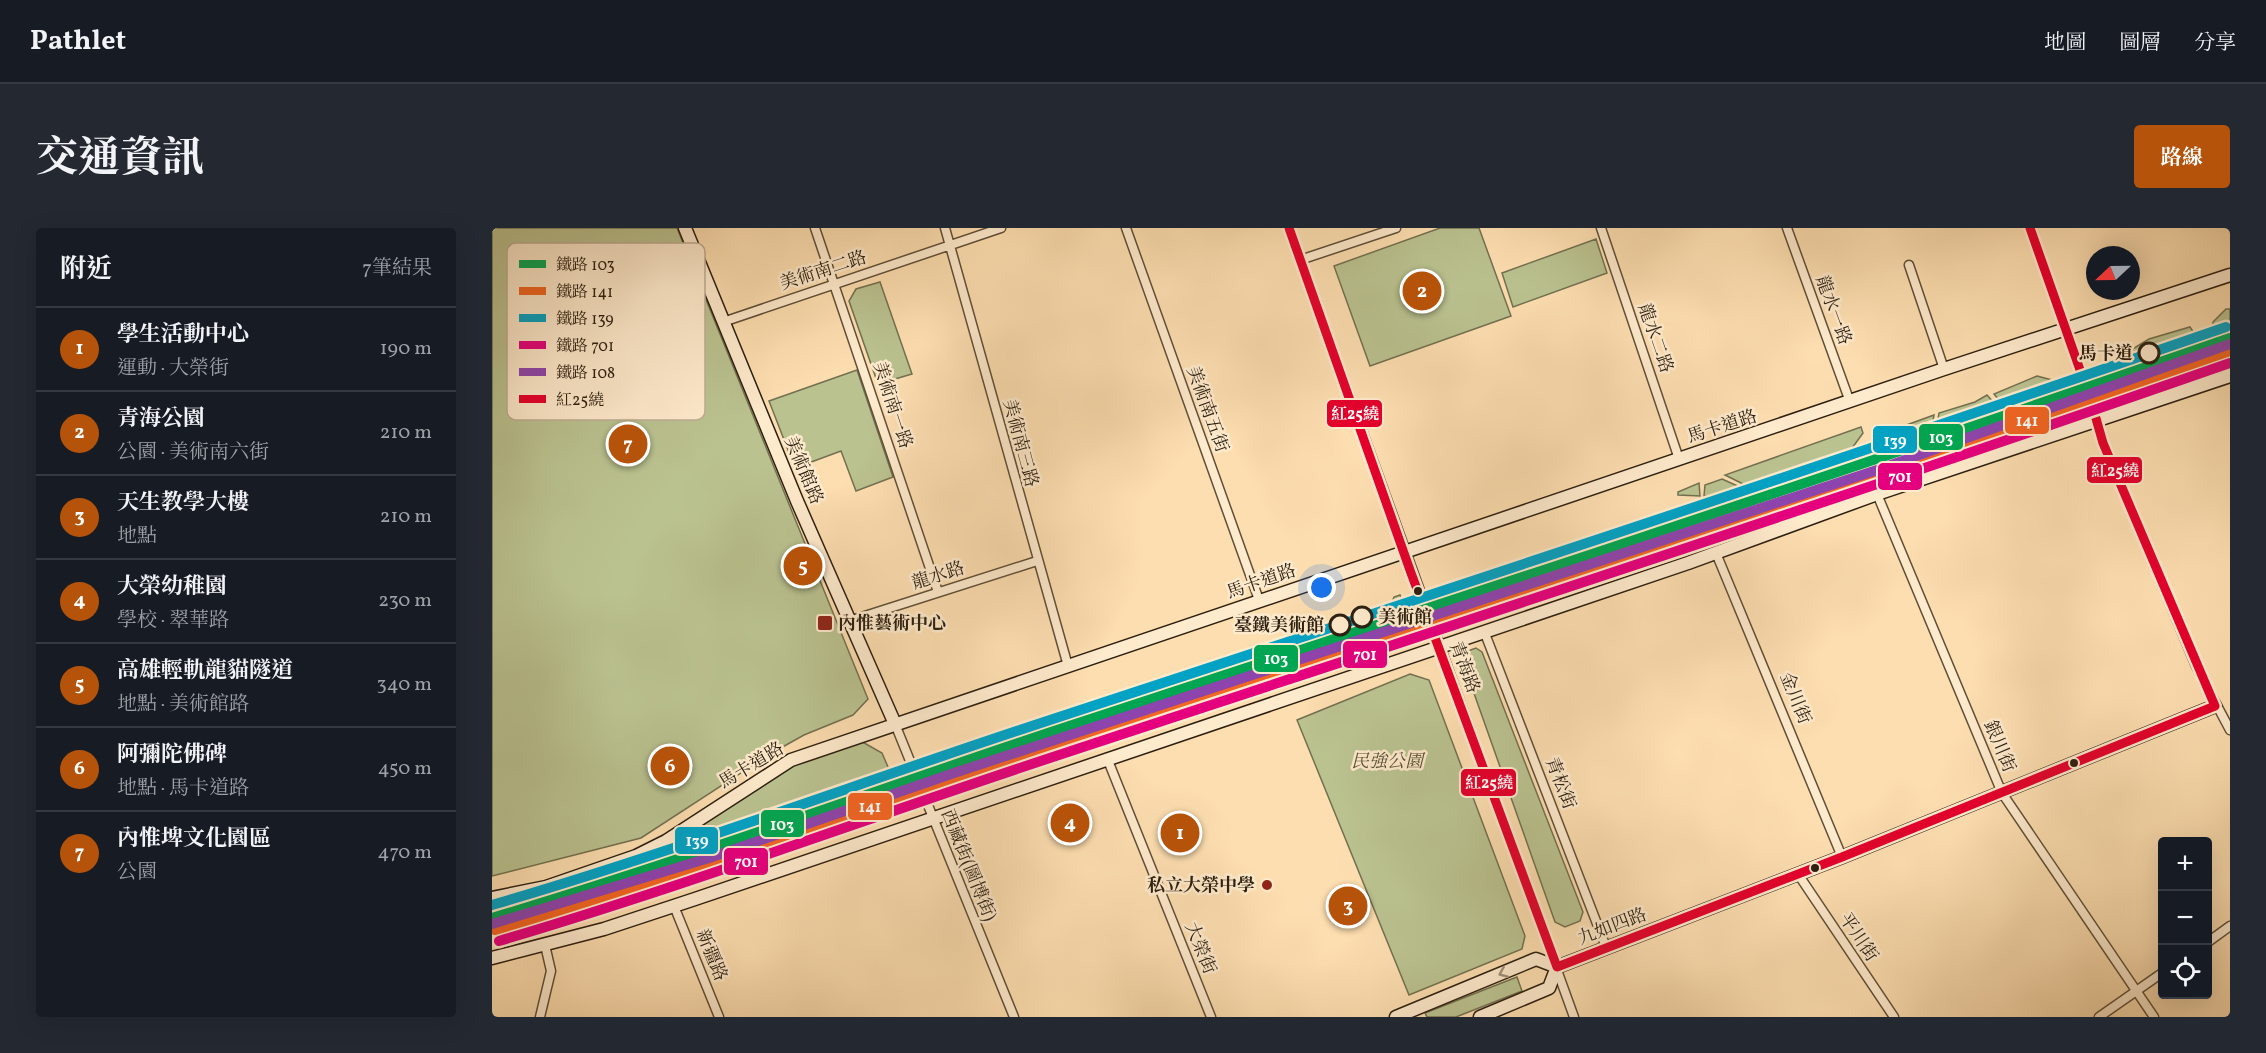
<!DOCTYPE html>
<html lang="zh-TW">
<head>
<meta charset="utf-8">
<style>
  :root { --surface:#171b24; --page:#242831; --text:#f1f3f6; --muted:#9ea1a6; --line:#363941; --accent:#b45309 }
  body { margin:0; font-family:Vollkorn,"Noto Serif TC",serif; background:var(--page); color:var(--text) }
  .controls { position:absolute; right:18px; bottom:18px; display:grid; overflow:hidden; border-radius:6px; box-shadow:0 6px 24px #0002 }
  .controls button { width:54px; height:54px; display:grid; place-items:center; padding:0; border:0; border-bottom:2px solid var(--line); background:var(--surface); color:var(--text); font:30px sans-serif }
  .compass { position:absolute; left:1594px; top:18px; width:54px; height:54px; border-radius:50%; background:var(--surface); box-shadow:0 6px 24px #0002; rotate:248deg }
  .you { position:absolute; left:830px; top:360px; width:21px; height:21px; margin:-15px; border:4px solid #fff; border-radius:50%; background:#1a73e8; box-shadow:0 0 0 9px #1a73e833 }
  .badge { display:grid; place-items:center; width:39px; height:39px; border-radius:50%; background:var(--accent); color:#fff; font-size:20px; font-weight:700 }
  .pin { position:absolute; translate:-50% -50%; border:3px solid #fff; box-shadow:0 2px 6px #0006 }
  .list { margin:0; padding:0; list-style:none }
  h2 { display:flex; justify-content:space-between; align-items:center; height:78px; margin:0; padding:0 24px; font-size:26px }
  h2 small { font-size:20px; font-weight:400; color:var(--muted) }
  .list li { display:grid; grid-template-columns:39px 1fr auto; gap:18px; align-items:center; box-sizing:border-box; height:84px; padding:0 24px; border-top:2px solid var(--line) }
  .list b { display:block; font-size:22px; white-space:nowrap }
  .list p { margin:0; font-size:20px; white-space:nowrap; color:var(--muted) }
  .list em { font-size:20px; font-style:normal; color:var(--muted) }
  .icon { flex:none; width:33px; height:33px; fill:none; stroke:currentColor; stroke-width:2; stroke-linecap:round; stroke-linejoin:round }
  .map { position:relative; flex:none; width:1738px; height:789px; overflow:hidden; border-radius:6px }
  header { display:flex; align-items:center; gap:36px; box-sizing:border-box; height:84px; padding:0 30px; background:var(--surface); border-bottom:2px solid var(--line) }
  header strong { font-size:28px }
  nav { display:flex; gap:33px; margin-inline-start:auto; font-size:21px }
  .intro { display:flex; align-items:center; justify-content:space-between; box-sizing:border-box; height:144px; padding:0 36px }
  h1 { margin:0; font-size:42px }
  .button { padding:15px 27px; border-radius:6px; background:var(--accent); color:#fff; font-size:21px; font-weight:700 }
  main { display:flex; gap:36px; padding:0 36px }
  aside { flex:1; background:var(--surface); border-radius:6px; box-shadow:0 6px 24px #0002 }
  .map>svg:first-child { display:block }
  .green { fill:#bac290; stroke:#737050; stroke-width:1.5 }
  .lines { fill:none; stroke-linecap:round; stroke-linejoin:round }
  .street-casing { stroke:#604f38; stroke-width:11 }
  .secondary-casing { stroke:#2c1f10; stroke-width:15 }
  .street { stroke:#feeacc; stroke-width:8 }
  .secondary { stroke:#feeacc; stroke-width:12 }
  .bus-1-casing { stroke:#feeacc; stroke-width:14 }
  .bus-1 { stroke:#e4002b; stroke-width:9 }
  .rail-1-casing { stroke:#feeacc; stroke-width:15 }
  .rail-2-casing { stroke:#feeacc; stroke-width:15 }
  .rail-3-casing { stroke:#feeacc; stroke-width:15 }
  .rail-4-casing { stroke:#feeacc; stroke-width:15 }
  .rail-5-casing { stroke:#feeacc; stroke-width:15 }
  .rail-1 { stroke:#00a651; stroke-width:10 }
  .rail-2 { stroke:#f26522; stroke-width:10 }
  .rail-3 { stroke:#02a2c4; stroke-width:10 }
  .rail-4 { stroke:#e5007d; stroke-width:10 }
  .rail-5 { stroke:#8e44ad; stroke-width:10 }
  .oneway { stroke:#a08f77 }
  .stop-dot { fill:#feeacc; stroke:#2c1f10; stroke-width:3 }
  .bus-dot { fill:#2c1f10; stroke:#feeacc; stroke-width:2 }
  .poi-dot { fill:#8f2418; stroke:#feeacc; stroke-width:2 }
  .labels { text-anchor:middle; stroke-width:5; stroke-linejoin:round; paint-order:stroke }
  .street-label { font-size:18px; fill:#2c1f10; stroke:#feeacc }
  .stop-label { font-size:18px; font-weight:bold; fill:#2c1f10; stroke:#feeacc; text-anchor:end }
  .poi-label { font-size:18px; font-weight:bold; fill:#2c1f10; stroke:#feeacc; text-anchor:start }
  .park-label { font-size:18px; font-style:italic; fill:#575036; stroke:#feeacc }
  .key { fill:#feeacc; stroke:#bfad94; stroke-width:1.5 }
  .key-label { font-size:16px; fill:#2c1f10 }
  .line-badge { stroke:#feeacc; stroke-width:2 }
  .badge-label { font-size:16px; text-anchor:middle; font-weight:bold; fill:#fff }
</style>
</head>
<body>
<header>
<strong>Pathlet</strong>
<nav><a>地圖</a><a>圖層</a><a>分享</a></nav>
</header>
<div class="intro"><h1>交通資訊</h1><a class="button">路線</a></div>
<main>
<aside>
<h2>附近<small>7筆結果</small></h2>
<ul class="list">
<li><span class="badge">1</span><div><b>學生活動中心</b><p>運動 · 大榮街</p></div><em>190 m</em></li>
<li><span class="badge">2</span><div><b>青海公園</b><p>公園 · 美術南六街</p></div><em>210 m</em></li>
<li><span class="badge">3</span><div><b>天生教學大樓</b><p>地點</p></div><em>210 m</em></li>
<li><span class="badge">4</span><div><b>大榮幼稚園</b><p>學校 · 翠華路</p></div><em>230 m</em></li>
<li><span class="badge">5</span><div><b>高雄輕軌龍貓隧道</b><p>地點 · 美術館路</p></div><em>340 m</em></li>
<li><span class="badge">6</span><div><b>阿彌陀佛碑</b><p>地點 · 馬卡道路</p></div><em>450 m</em></li>
<li><span class="badge">7</span><div><b>內惟埤文化園區</b><p>公園</p></div><em>470 m</em></li>
</ul>
</aside>
<div class="map">
<svg width="1738" height="789" viewBox="0 0 1738 789">
  <rect width="100%" height="100%" fill="#fddeb0"/>
  <filter id="stains"><feTurbulence type="fractalNoise" baseFrequency=".00333" numOctaves="4"/><feColorMatrix values="0 0 0 0 .2 0 0 0 0 .09 0 0 0 0 .02 0 0 0 .5 -.17"/></filter>
  <radialGradient id="worn" r=".72"><stop offset=".6" stop-color="#630" stop-opacity="0"/><stop offset="1" stop-color="#630" stop-opacity=".3"/></radialGradient>
  <path class="green" d="M0 0H185L376 471 361 487 312 507 278 526 149 610 0 648Z
    M948 0H987L1019 88 878 138 842 38Z
    M1104 11 1115 45 1021 79 1010 45Z
    M388 54 420 146 386 156 357 73 364 61Z
    M1734 81H1738V116L1722 117 1721 94Z
    M1698 99 1715 125 1709 128 1701 110 1689 115 1695 132 1649 148 1624 144 1617 145 1614 137 1657 111Z
    M1698 138 1699 142 1637 165 1622 161 1619 155 1623 148 1649 154Z
    M365 142 401 249 364 263 349 223 303 240 277 173Z
    M1545 148 1575 156 1579 166 1577 172 1522 190 1502 166Z
    M1495 167 1511 185 1488 203 1441 219 1447 185 1483 174Z
    M1442 187 1436 220 1401 233 1390 206Z
    M1369 199 1371 205 1344 242 1312 244 1292 260 1261 261 1233 247Z
    M1230 251 1257 263 1252 270 1212 268 1213 257Z
    M1207 255 1208 268 1186 267V264Z
    M908 367 919 396 914 397 894 388 902 369Z
    M984 420 990 424 1091 684 1088 693 1073 699 1063 694 972 437 970 425Z
    M918 446 937 452 1033 708 1030 721 917 767 805 492Z
    M367 512 390 525 414 581 0 708V673L152 630 301 535Z
    M1025 749 1030 763 964 789H935L933 785Z"/>
  <g class="lines">
    <g class="street-casing">
      <path id="street" d="M323 0 446 364
        M453 0 576 438
        M634 0 767 372
        M797 0 1082 789
        M1109 0 1187 231
        M1295 0 1358 174
        M1538 0 1599 173 1611 215 1704 438 1738 502
        M808 32 904 0
        M1417 37 1452 141
        M231 94 509 0
        M1385 266 1510 565 1662 789
        M1224 325 1350 629
        M357 393 545 333
        M992 403 1114 719
        M403 496 522 789
        M615 530 719 789
        M1306 646 1402 789
        M182 678 227 789
        M1716 714 1738 698
        M48 789 59 743 53 717
        M1607 789 1670 745"/>
    </g>
    <g class="secondary-casing">
      <path id="secondary" d="M193 0 305 273 403 496
        M0 670 54 659 144 628 174 613 299 532 1452 141 1738 47
        M0 730 112 701 203 671 1196 335 1385 266 1738 148
        M904 789 1044 731 1065 739 1350 629 1723 478
        M988 789 1057 760 1065 739"/>
    </g>
    <use href="#street" class="street"/>
    <use href="#secondary" class="secondary"/>
    <g class="bus-1-casing">
      <path id="bus-1" d="M797 0 919 345 1065 739
        M1538 0 1599 173 1611 215 1723 478
        M1065 739 1350 629 1723 478"/>
    </g>
    <use href="#bus-1" class="bus-1"/>
    <g class="rail-1-casing">
      <path id="rail-1" d="M0 690C188 634 373 566 559 504 953 375 1346 246 1738 110"/>
    </g>
    <g class="rail-2-casing">
      <path id="rail-2" d="M3 702C191 646 375 578 561 516 954 387 1347 258 1738 123"/>
    </g>
    <g class="rail-3-casing">
      <path id="rail-3" d="M0 677C188 622 372 553 558 492 951 363 1343 234 1734 99"/>
    </g>
    <g class="rail-4-casing">
      <path id="rail-4" d="M7 713C197 657 384 587 573 525 962 397 1351 270 1738 135"/>
    </g>
    <g class="rail-5-casing">
      <path id="rail-5" d="M0 696 217 630 462 545 1385 242 1738 116"/>
    </g>
    <use href="#rail-1" class="rail-1"/>
    <use href="#rail-2" class="rail-2"/>
    <use href="#rail-3" class="rail-3"/>
    <use href="#rail-4" class="rail-4"/>
    <use href="#rail-5" class="rail-5"/>
  </g>
  <defs><path id="oneway-chevron" d="M-2-3.5L2.5 0L-2 3.5" fill="none" stroke-width="1.6" stroke-linecap="round" stroke-linejoin="round" transform="scale(1.5)"/></defs>
  <use class="oneway" href="#oneway-chevron" transform="translate(1011 745) rotate(157)"/>
  <g class="stop-dot">
    <circle cx="1657" cy="125" r="10"/>
    <circle cx="870" cy="389" r="10"/>
    <circle cx="848" cy="397" r="10"/>
  </g>
  <g class="bus-dot">
    <circle cx="926" cy="363" r="5"/>
    <circle cx="1582" cy="535" r="5"/>
    <circle cx="1323" cy="640" r="5"/>
  </g>
  <g class="poi-dot">
    <rect x="325" y="387" width="16" height="16" rx="3"/>
    <circle cx="775" cy="657" r="6"/>
  </g>
  <g class="labels">
    <g class="street-label">
      <text transform="translate(331 42) rotate(-18)" y="6">美術南二路</text>
      <text transform="translate(1342 82) rotate(70)" y="6">龍水一路</text>
      <text transform="translate(1164 110) rotate(71)" y="6">龍水二路</text>
      <text transform="translate(401 177) rotate(72)" y="6">美術南一路</text>
      <text transform="translate(716 181) rotate(70)" y="6">美術南五街</text>
      <text transform="translate(1230 198) rotate(-18)" y="6">馬卡道路</text>
      <text transform="translate(529 215) rotate(75)" y="6">美術南三路</text>
      <text transform="translate(312 242) rotate(67)" y="6">美術館路</text>
      <text transform="translate(446 347) rotate(-18)" y="6">龍水路</text>
      <text transform="translate(769 353) rotate(-19)" y="6">馬卡道路</text>
      <text transform="translate(973 439) rotate(69)" y="6">青海路</text>
      <text transform="translate(1304 470) rotate(68)" y="6">金川街</text>
      <text transform="translate(1508 518) rotate(67)" y="6">銀川街</text>
      <text transform="translate(259 537) rotate(-31)" y="6">馬卡道路</text>
      <text transform="translate(1069 555) rotate(69)" y="6">青松街</text>
      <text transform="translate(477 637) rotate(68)" y="6">西藏街(圖博街)</text>
      <text transform="translate(1120 698) rotate(-21)" y="6">九如四路</text>
      <text transform="translate(1367 709) rotate(56)" y="6">平川街</text>
      <text transform="translate(709 720) rotate(68)" y="6">大榮街</text>
      <text transform="translate(220 727) rotate(68)" y="6">新疆路</text>
    </g>
    <g class="stop-label">
      <text x="1641" y="131">馬卡道</text>
      <text x="886" y="395" text-anchor="start">美術館</text>
      <text x="832" y="403">臺鐵美術館</text>
    </g>
    <g class="poi-label">
      <text x="346" y="401">內惟藝術中心</text>
      <text x="763" y="663" text-anchor="end">私立大榮中學</text>
    </g>
    <g class="park-label">
      <text x="895" y="539">民強公園</text>
    </g>
  </g>
  <rect x="15" y="15" width="198" height="177" rx="9" class="key"/>
  <rect x="27" y="32" width="27" height="8" fill="#00a651"/>
  <rect x="27" y="59" width="27" height="8" fill="#f26522"/>
  <rect x="27" y="86" width="27" height="8" fill="#02a2c4"/>
  <rect x="27" y="113" width="27" height="8" fill="#e5007d"/>
  <rect x="27" y="140" width="27" height="8" fill="#8e44ad"/>
  <rect x="27" y="167" width="27" height="8" fill="#e4002b"/>
  <g class="key-label">
    <text x="64" y="42">鐵路 103</text>
    <text x="64" y="69">鐵路 141</text>
    <text x="64" y="96">鐵路 139</text>
    <text x="64" y="123">鐵路 701</text>
    <text x="64" y="150">鐵路 108</text>
    <text x="64" y="177">紅25繞</text>
  </g>
  <g class="line-badge">
    <rect x="834" y="171" width="57" height="29" rx="6" fill="#e4002b"/>
    <rect x="1512" y="178" width="46" height="29" rx="6" fill="#f26522"/>
    <rect x="1426" y="195" width="46" height="28" rx="6" fill="#00a651"/>
    <rect x="1380" y="197" width="46" height="29" rx="6" fill="#02a2c4"/>
    <rect x="1594" y="228" width="57" height="28" rx="6" fill="#e4002b"/>
    <rect x="1385" y="234" width="46" height="29" rx="6" fill="#e5007d"/>
    <rect x="850" y="412" width="46" height="29" rx="6" fill="#e5007d"/>
    <rect x="761" y="416" width="46" height="29" rx="6" fill="#00a651"/>
    <rect x="968" y="540" width="57" height="29" rx="6" fill="#e4002b"/>
    <rect x="355" y="564" width="46" height="29" rx="6" fill="#f26522"/>
    <rect x="268" y="581" width="45" height="29" rx="6" fill="#00a651"/>
    <rect x="182" y="598" width="45" height="29" rx="6" fill="#02a2c4"/>
    <rect x="231" y="619" width="46" height="29" rx="6" fill="#e5007d"/>
  </g>
  <g class="badge-label">
    <text x="863" y="191">紅25繞</text>
    <text x="1535" y="198">141</text>
    <text x="1449" y="215">103</text>
    <text x="1403" y="218">139</text>
    <text x="1623" y="248">紅25繞</text>
    <text x="1408" y="254">701</text>
    <text x="873" y="432">701</text>
    <text x="784" y="436">103</text>
    <text x="997" y="560">紅25繞</text>
    <text x="378" y="584">141</text>
    <text x="290" y="602">103</text>
    <text x="205" y="618">139</text>
    <text x="254" y="639">701</text>
  </g>
  <rect width="100%" height="100%" filter="url(#stains)"/>
  <rect width="100%" height="100%" fill="url(#worn)"/>
</svg>
<div class="controls">
<button>+</button>
<button>−</button>
<button><svg class="icon" aria-label="locate" viewBox="0 0 24 24"><circle cx="12" cy="12" r="6"/><path d="M12 2v4M12 18v4M2 12h4M18 12h4"/></svg></button>
</div>
<svg class="compass" viewBox="-18 -18 36 36"><path d="M0-13l5 13h-10z" fill="#e53935"/><path d="M0 13l5-13h-10z" fill="#9ea1a6"/></svg>
<div class="you"></div>
<div class="pin badge" style="left:688px;top:605px">1</div>
<div class="pin badge" style="left:930px;top:63px">2</div>
<div class="pin badge" style="left:856px;top:678px">3</div>
<div class="pin badge" style="left:578px;top:595px">4</div>
<div class="pin badge" style="left:311px;top:338px">5</div>
<div class="pin badge" style="left:178px;top:538px">6</div>
<div class="pin badge" style="left:136px;top:216px">7</div>
</div>
</main>
</body>
</html>
